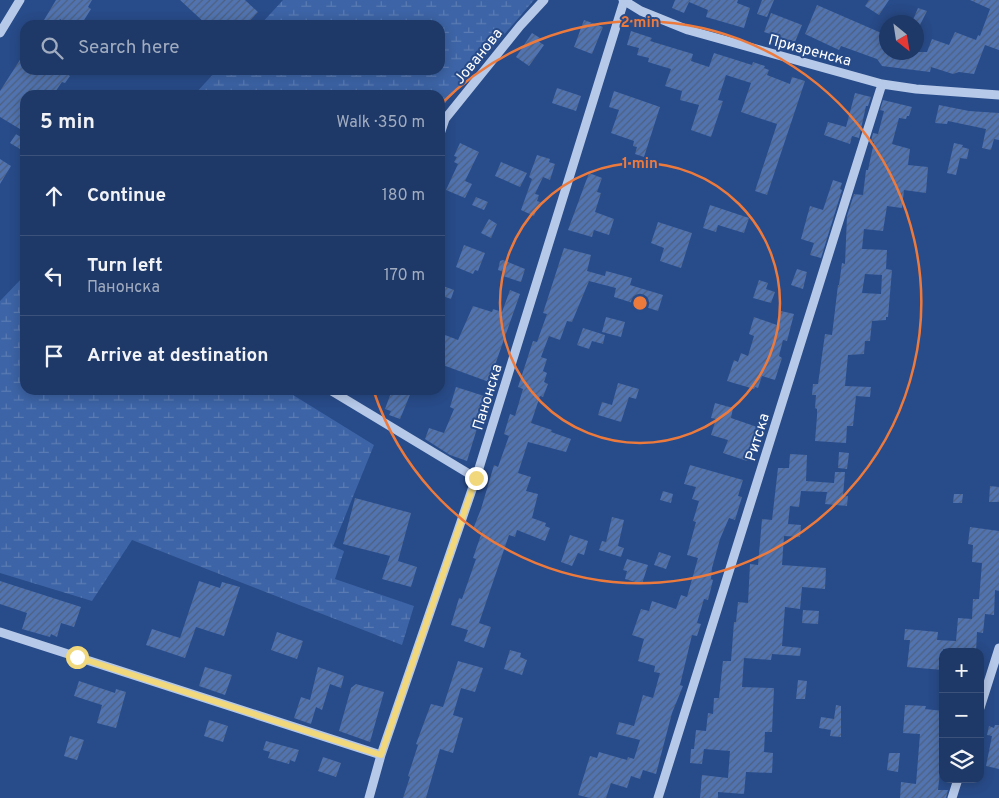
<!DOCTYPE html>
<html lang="en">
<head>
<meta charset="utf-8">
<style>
  :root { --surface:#1e3867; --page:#263f6d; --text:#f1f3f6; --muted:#a1acc0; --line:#3c527b }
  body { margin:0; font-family:Overpass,sans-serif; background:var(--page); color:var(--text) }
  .controls { position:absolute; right:15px; bottom:15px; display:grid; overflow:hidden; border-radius:10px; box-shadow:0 2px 12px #0003 }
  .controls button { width:45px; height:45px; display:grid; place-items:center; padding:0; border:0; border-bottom:1px solid var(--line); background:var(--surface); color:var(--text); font:25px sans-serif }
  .compass { position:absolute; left:879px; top:15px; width:45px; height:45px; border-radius:50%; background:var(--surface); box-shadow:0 2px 12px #0003; rotate:150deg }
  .stop { position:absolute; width:15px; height:15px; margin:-11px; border:4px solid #f1d87c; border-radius:50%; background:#fff }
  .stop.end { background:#f1d87c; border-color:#fff; box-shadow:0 1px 5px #0008 }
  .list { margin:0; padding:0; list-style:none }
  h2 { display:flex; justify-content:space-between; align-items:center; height:65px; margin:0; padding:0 20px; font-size:21px }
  h2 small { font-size:16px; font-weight:400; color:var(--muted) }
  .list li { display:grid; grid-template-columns:32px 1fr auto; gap:15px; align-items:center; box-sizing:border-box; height:80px; padding:0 20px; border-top:1px solid var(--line) }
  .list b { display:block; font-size:19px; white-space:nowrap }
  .list p { margin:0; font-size:16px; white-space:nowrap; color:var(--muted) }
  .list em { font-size:16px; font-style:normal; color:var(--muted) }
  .icon { flex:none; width:28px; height:28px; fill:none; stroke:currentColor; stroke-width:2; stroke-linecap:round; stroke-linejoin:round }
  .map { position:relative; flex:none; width:999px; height:798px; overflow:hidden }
  .search { position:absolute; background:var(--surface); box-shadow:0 2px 12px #0003; left:20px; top:20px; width:425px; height:55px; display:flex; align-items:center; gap:12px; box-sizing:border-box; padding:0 18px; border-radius:15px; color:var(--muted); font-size:19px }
  .panel { position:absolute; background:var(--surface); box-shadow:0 2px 12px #0003; left:20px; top:90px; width:425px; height:305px; border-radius:15px }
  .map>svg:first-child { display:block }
  .wetland { fill:url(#wetland-marsh) }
  .building { fill:url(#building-hatch); fill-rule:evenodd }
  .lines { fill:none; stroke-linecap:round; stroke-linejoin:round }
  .minor { stroke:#b6c9e9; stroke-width:9 }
  .route { stroke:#f1d87c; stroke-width:6 }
  .ring { fill:none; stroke:#ed7a3d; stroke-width:2.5 }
  .labels { text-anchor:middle; stroke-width:4; stroke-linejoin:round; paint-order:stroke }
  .street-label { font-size:15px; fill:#fff; stroke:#284b89 }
  .centre { fill:#ed7a3d; stroke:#284b89; stroke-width:2.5 }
  .ring-label { font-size:15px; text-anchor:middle; font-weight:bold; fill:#ed7a3d; stroke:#284b89; stroke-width:4; stroke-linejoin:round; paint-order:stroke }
</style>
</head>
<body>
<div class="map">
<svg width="999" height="798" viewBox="0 0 999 798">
  <defs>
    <pattern id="wetland-marsh" width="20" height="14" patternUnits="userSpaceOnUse" patternTransform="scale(1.25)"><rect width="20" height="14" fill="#3d64a6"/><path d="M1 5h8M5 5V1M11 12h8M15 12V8" fill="none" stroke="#5a7bb3"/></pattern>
    <pattern id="building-hatch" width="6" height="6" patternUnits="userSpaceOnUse" patternTransform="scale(1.25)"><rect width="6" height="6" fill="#5174b1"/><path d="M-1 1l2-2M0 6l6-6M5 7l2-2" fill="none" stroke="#4e607e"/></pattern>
  </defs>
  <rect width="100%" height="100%" fill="#284b89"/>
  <path class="wetland" d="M283 0H534L440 109V95H194L217 70H440V25H260Z
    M25 275V390H285L374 445 333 546 344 551 335 579 414 606 402 645 132 540 92 601 0 573V301Z"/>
  <path class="building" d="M56 0H92L88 7 91 9 81 25H69L60 19 56 25H41Z
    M180 0H245L258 12 246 25H207Z
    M675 0H738L737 3 750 8 744 28 706 17 708 10 689 2 684 13 672 8Z
    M762 0H774L767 17 757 14Z
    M869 0H889L879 15 865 6Z
    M970 0H999V50L985 45 974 74 959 72 953 74 931 67 930 72 882 66 877 59 841 46 839 50 805 34 817 5 886 35V52H927L932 39 949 45 955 32 976 40 978 35 980 36 990 9Z
    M918 8 927 11 916 33V22H912Z
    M771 13 802 25 795 42 764 32Z
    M584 20 603 27 592 54 574 47Z
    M631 31 652 38 650 41 693 54 691 61 709 67 714 53 752 65 753 62 765 66 764 68 769 70 767 75 790 84 792 77 805 81 767 195 755 191 777 124 741 112 751 83 726 75 718 100 723 101 711 137 691 130 699 105 680 100 682 91 665 86 671 69 648 62 649 58 637 55 639 48 627 45Z
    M532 33 540 38 538 41 544 45 529 66 516 57Z
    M25 52V70H62L70 76 65 83 62 82 53 95H25V132L0 117V91Z
    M557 88 581 96 576 111 552 103Z
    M614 91 660 107 644 157 635 154 637 147 633 146 634 141 611 133 619 110 609 107Z
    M855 93 871 97 868 106H866L859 138 852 136 850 144 824 135 828 122 846 127Z
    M883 100 912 107 909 116H907L906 119 899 118 892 144 910 149 908 165 928 167 926 193 904 190 902 208 887 206 883 231 864 229 862 249 887 250 886 269 892 270 888 317H886V320L872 321 870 341H865L864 354 848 355 845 386 871 387 870 397 856 396 853 426H847L846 443 815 441 817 416V409L815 408 816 395H812L813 384H818L825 334 832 335 838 285H839L842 263 845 264 847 216 854 194 863 195 866 170H868L874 142 871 141 873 133 878 134 884 111 880 110ZM865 274 882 275 881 294 862 293Z
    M939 105 969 111 999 113V140L994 139 991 150 982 148 986 129 948 121 947 124 935 123Z
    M16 134 25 140V152L10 143Z
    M460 143 479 152 465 181 472 184 465 198 446 190 458 164 454 162 457 157 454 156Z
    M954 143 963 145 962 147 969 149 967 159 960 158 956 175 947 173Z
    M537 155 550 159 549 162 555 164 550 180 543 177 535 194 539 195 537 201 540 202 534 216 521 210 532 179 529 177Z
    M0 159 11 166 0 184Z
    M501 162 527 173 520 187 495 176Z
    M589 173 602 178 597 192 601 193 595 212 614 219 609 235 594 230 592 237 568 230Z
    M833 180 842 183 840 189 842 190 821 258 810 255 814 243 801 239 810 206 823 210Z
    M476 197 488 202 484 210 472 205Z
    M710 205 749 218 744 233 718 225 716 232 703 228Z
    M489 219 497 224 491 238 481 233Z
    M658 222 692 233 681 268 660 261 664 248 651 243Z
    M464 245 485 253 478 271 475 270 473 274 456 267Z
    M564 248 591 255 587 271 605 276 606 271 632 278 630 285 663 295 658 311 614 297 616 288 589 281 572 322 567 321 560 340 549 336 541 357 547 359 543 371 547 373 544 382 548 384 543 397 540 396 531 423 552 430 551 432 571 439 566 452 528 442 518 473 531 477 526 491 538 494 532 518 546 523 545 526 550 528 545 541 517 530 515 537 509 535 479 623 491 627 484 648 464 641 468 630 451 625 459 598 462 599 476 559 473 558 482 532 473 529 481 509 494 465 498 467 509 436 504 434 510 414 515 416 523 389 518 387 533 341 537 342 547 314 543 313Z
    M503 260 525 269 521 282 503 276 504 272 498 270 500 261Z
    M797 269 807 272 803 289 791 285Z
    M759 280 768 283 766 289 775 292 771 303 753 298Z
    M443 286 454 290 451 299 440 295Z
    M510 290 520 294 489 382 440 364V333L458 340 473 306 492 312 493 309 502 312Z
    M781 311 794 314 787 341 783 340 779 356 782 358 775 380 762 376 758 388 755 387 754 389 727 381 734 360 738 362 741 353 748 356 754 336 749 334 754 317 777 325Z
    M606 317 625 322 621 337 602 332Z
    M583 328 605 335 603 344 592 341 589 349 577 345Z
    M618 383 639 389 636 399 629 397 621 422 598 415 602 402 612 405Z
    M456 387 484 396 476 421 479 422 467 461 450 455 425 439 429 428 444 433 454 409 450 407Z
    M392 390H412L400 419 389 415 391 411 385 409Z
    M715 403 733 408 731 418 760 428 747 461 723 453 728 440 711 435 716 419 711 418Z
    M839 452 849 453 847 469 838 468Z
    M790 454 807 455 806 481 834 483 835 472H845L843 496H848L847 506 825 504 827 492 801 491 799 507 790 506 788 524 801 525 800 537 784 536 782 565 826 568 825 589 802 587 800 609 785 607 782 646 801 648 800 656 772 654 771 660 744 658 742 687 774 688 772 732H765L764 752 773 753 772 773 746 772 744 794 718 792V798H700L702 775 728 778 730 751 704 749 702 764 690 763 691 749H694L696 730 706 731 708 713 713 714 714 698H719L723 661H731L734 622H736L738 602 748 603 750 564 758 565 762 519 772 520 778 468H789Z
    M690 465 743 480 738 496 742 497 735 520 729 518 720 539 712 568 711 579 713 580 708 600 704 599 697 623 701 624 697 636 692 635 680 685 683 686 672 713 656 774 643 770 640 779 631 776 627 788 611 783 606 798H590L578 795 590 756 597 758 599 752 627 760 628 757 634 759 640 740 616 734 619 722 634 726 643 695 653 698 660 673 654 672 655 666 638 661 644 639 632 635 641 609 649 611 652 601 676 609 681 595 687 597 698 558 687 555 696 522 693 521 699 501 692 499 696 487 684 484Z
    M990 486 999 487V502H989Z
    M663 491 673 494 671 503 660 500Z
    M954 494H963L962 503H953Z
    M355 498 411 513 398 561 417 567 411 587 382 579 390 556 343 544Z
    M612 517 624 520 618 546 624 548 621 557 599 550 602 541 606 542Z
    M970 527 999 531V591L995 590 994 615 985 614 983 633 977 632 976 652 943 649V670L907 667 910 640H904L905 629 938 632 937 640 956 641 958 618 972 619 973 599H979L982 563 972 562 973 545 968 544Z
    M570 535 588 541 584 555 578 553 572 566 561 562Z
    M659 552 671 556 666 569 654 565Z
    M627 559 648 565 642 584 625 579 627 571 623 570Z
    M0 581 81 607 74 627 61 623 57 637 51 634 50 637 22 629 27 613 0 604Z
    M199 581 220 588 222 582 240 587 224 636 196 627 185 658 146 645 152 629 180 638Z
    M803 610 819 611 818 624 802 623Z
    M277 632 303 641 297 659 271 650Z
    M510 650 521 653 520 657 527 660 522 675 504 669Z
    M458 661 483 668 475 692 461 688 453 715 463 718 453 753 440 749 426 798H403L410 777 408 776 418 745 416 744 431 704 443 707Z
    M205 667 232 675 225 695 199 686Z
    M318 667 344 676 341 688 330 684 322 710 316 707 311 724 294 718 301 697 310 700Z
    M798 680 807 681 805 699H796Z
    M79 681 115 693 116 689 126 692 116 728 97 723 102 705 74 696Z
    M356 684 384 692 370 742 339 731 351 688Z
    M836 705 841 706V737L830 736 831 730 819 728 821 717 834 719Z
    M905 705 926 706 925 709 943 711V763H941L938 790H948L946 798H900L901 782 916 784 920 734 903 733Z
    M209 720 228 726 223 742 204 736Z
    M995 725H999V769L986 766 992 736 987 735 989 726 994 728Z
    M70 736 84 740 77 760 64 756Z
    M266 741 299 750 295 762 290 760 289 764 268 758 270 752 263 750Z
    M889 753H900L898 772 887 770Z
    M323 757 341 763 336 777 318 771Z"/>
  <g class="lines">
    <path class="minor" d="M623 0 641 11 688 30 882 84 916 89 999 95
      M0 33 20 0
      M440 134 445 119 520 26 544 0
      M330 390 476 478
      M0 632 381 755
      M980 708 999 648
      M369 798 381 755 476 478 624 1
      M658 798 882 84
      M952 798 958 779"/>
  </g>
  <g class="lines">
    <path class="route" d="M77 657 381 755 476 478"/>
  </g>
  <g class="ring">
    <circle cx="640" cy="303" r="140"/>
    <path d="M441 104A281 281 0 1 1 374 392"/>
  </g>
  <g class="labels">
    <g class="street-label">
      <text transform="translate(810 50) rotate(15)" y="5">Призренска</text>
      <text transform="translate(478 56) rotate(-51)" y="5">Јованова</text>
      <text transform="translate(487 397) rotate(-73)" y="5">Панонска</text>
      <text transform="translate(757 437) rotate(-73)" y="5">Ритска</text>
    </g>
  </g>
  <circle cx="640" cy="303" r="8" class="centre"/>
  <g class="ring-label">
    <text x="640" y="27">2 min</text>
    <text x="640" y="168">1 min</text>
  </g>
</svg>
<div class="controls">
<button>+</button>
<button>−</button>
<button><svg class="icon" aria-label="layers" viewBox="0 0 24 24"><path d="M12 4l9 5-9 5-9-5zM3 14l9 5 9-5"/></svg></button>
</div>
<svg class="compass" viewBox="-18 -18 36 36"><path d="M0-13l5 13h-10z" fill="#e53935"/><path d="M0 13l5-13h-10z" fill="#a1acc0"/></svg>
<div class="stop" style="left:77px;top:657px"></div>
<div class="stop end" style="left:476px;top:478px"></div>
<div class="search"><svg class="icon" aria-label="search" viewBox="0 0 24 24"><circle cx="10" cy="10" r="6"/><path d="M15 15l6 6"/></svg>Search here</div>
<section class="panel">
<h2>5 min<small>Walk · 350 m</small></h2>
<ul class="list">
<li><svg class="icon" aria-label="ahead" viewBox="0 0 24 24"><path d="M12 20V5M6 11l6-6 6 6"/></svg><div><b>Continue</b></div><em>180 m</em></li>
<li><svg class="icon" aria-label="left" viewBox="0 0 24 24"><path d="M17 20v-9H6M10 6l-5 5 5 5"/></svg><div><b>Turn left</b><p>Панонска</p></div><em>170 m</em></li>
<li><svg class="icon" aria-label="arrive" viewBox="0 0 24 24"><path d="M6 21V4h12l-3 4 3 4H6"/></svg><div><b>Arrive at destination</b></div></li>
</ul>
</section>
</div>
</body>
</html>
